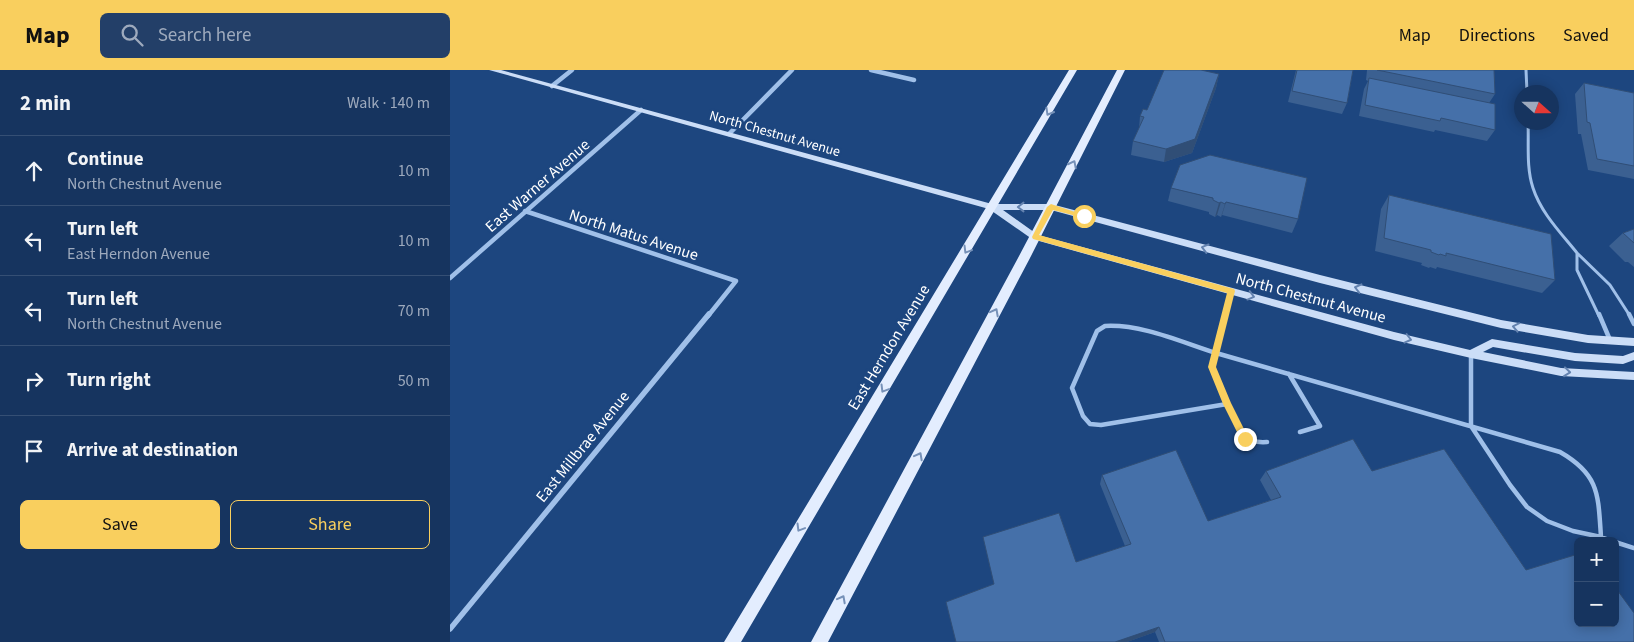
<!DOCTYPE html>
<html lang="en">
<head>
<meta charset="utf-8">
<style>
  :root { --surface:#16345f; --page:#233f68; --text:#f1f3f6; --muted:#9eaabd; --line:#354f74; --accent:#f9cf5e }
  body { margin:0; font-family:"Source Sans 3",sans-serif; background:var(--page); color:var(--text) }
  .controls { position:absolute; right:15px; bottom:15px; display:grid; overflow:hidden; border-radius:8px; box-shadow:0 2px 12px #0003 }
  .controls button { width:45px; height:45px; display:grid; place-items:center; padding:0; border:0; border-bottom:1px solid var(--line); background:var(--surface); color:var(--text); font:25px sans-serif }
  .compass { position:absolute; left:1064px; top:15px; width:45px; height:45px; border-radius:50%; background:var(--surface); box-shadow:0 2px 12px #0003; rotate:111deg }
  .stop { position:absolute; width:15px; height:15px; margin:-11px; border:4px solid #f9cf5e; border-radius:50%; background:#fff }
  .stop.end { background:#f9cf5e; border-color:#fff; box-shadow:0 1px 5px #0008 }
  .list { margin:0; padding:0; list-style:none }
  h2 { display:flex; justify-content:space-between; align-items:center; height:65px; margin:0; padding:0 20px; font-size:21px }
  h2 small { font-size:16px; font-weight:400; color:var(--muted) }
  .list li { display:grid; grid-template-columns:32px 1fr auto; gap:15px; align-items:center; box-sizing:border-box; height:70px; padding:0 20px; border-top:1px solid var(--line) }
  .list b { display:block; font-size:19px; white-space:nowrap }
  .list p { margin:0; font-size:16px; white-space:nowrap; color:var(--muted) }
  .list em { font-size:16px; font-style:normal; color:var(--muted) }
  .actions { display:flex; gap:10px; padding:15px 20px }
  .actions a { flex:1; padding:11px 0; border:1px solid var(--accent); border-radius:8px; text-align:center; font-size:18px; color:var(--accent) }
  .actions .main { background:var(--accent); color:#111 }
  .icon { flex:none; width:28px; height:28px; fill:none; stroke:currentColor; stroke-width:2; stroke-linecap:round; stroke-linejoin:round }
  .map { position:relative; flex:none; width:1184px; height:572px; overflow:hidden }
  header { display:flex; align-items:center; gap:30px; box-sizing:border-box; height:70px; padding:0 25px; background:var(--accent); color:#111 }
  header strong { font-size:24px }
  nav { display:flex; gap:28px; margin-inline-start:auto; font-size:18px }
  .search { width:350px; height:45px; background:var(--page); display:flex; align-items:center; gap:12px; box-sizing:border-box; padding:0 18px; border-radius:8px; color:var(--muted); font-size:19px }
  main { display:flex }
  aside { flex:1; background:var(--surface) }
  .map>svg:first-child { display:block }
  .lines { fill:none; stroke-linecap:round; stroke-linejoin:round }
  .lane-far1 { stroke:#a0c0e9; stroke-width:3 }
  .lane { stroke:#a0c0e9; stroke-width:4.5 }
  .street-far1 { stroke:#a0c0e9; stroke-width:4.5 }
  .street { stroke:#a0c0e9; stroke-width:5.5 }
  .secondary { fill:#cbddf7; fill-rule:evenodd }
  .primary { fill:#e3edfe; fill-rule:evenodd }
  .wall { fill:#3b6091 }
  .shaded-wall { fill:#304e76 }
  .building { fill:#4570a9; stroke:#304e76 }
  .oneway { stroke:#7691b8 }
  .oneway2 { stroke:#6382af }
  .route { fill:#f9cf5e }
  .labels { text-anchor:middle; stroke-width:5; stroke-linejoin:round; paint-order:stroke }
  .far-street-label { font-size:14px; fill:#fff; stroke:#1d467f }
  .street-label { font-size:16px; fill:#fff; stroke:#1d467f }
</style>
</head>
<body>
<header>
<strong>Map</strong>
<div class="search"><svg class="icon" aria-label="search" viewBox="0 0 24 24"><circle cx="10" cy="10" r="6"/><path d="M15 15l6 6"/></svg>Search here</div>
<nav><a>Map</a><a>Directions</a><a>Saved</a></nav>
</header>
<main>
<aside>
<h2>2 min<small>Walk · 140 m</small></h2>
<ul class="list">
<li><svg class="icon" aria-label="ahead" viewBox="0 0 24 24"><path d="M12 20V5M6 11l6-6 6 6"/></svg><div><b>Continue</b><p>North Chestnut Avenue</p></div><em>10 m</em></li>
<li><svg class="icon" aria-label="left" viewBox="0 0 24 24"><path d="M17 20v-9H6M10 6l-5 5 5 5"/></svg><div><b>Turn left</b><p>East Herndon Avenue</p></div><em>10 m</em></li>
<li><svg class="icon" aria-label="left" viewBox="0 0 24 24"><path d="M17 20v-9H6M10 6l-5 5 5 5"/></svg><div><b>Turn left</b><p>North Chestnut Avenue</p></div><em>70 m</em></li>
<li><svg class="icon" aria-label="right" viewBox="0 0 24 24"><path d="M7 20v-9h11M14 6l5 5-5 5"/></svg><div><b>Turn right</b></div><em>50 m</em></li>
<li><svg class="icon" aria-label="arrive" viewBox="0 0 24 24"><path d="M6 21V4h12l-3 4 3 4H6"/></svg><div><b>Arrive at destination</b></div></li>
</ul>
<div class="actions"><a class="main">Save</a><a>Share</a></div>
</aside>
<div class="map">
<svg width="1184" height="572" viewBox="0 0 1184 572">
  <rect width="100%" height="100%" fill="#1d467f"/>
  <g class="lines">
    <path class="lane-far1" d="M1076 0 1077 22
      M1078 52C1079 74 1076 97 1083 118 1091 143 1111 163 1127 183
      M776 246 782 221
      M1149 246 1127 200V183L1160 215 1180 246"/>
    <path class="lane" d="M1149 244 1160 270
      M1179 244 1184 254
      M655 256C692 254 731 272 766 283L762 297 777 334 651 355 640 354 633 346 622 318 647 261Z
      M766 283 1110 382C1150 405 1148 425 1151 467L1162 471
      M766 283 776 244
      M1021 284V356L1060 415 1077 437 1097 451 1123 461 1151 467
      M839 304 870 356 850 362
      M777 334C789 357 788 374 817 372
      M1165 472 1184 478"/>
    <path class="street-far1" d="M421 0 464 10
      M102 16 122 0
      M279 64 342 0
      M75 141 286 211 258 246
      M0 208 191 40"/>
    <path class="street" d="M0 559 259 244"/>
    <path class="secondary" d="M39 0H51L542 134H601L870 205 1051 250 1138 265 1184 268V276L1138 273 1051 258 870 213 601 140H553L588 165 944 262 1020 280 1042 269 1125 283 1173 286 1184 282V290L1173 294 1125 291 1043 277 1033 282 1111 298 1184 302V310L1111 306 1021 288 944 270 582 169 539 139Z"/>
    <path class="primary" d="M619 0H627L291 572H274Z
      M667 0H675L580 188 378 572H361L568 188Z"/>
  </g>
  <path class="wall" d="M846 0H903L897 33 892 44 838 32Z
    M917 0H1044L1045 24 1039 33 1045 60 1037 71 985 60 984 62 909 46 914 19 918 11 916 10Z
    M769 4 766 18 742 83 714 92 681 85 683 71 689 59 690 46 697 40Z
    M1134 13 1184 23V109L1138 100 1131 64H1128L1125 24Z
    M721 118 848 149 842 163 772 145 771 147 767 145 765 147 759 144V142L718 131Z
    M939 125 1105 210 1092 223 987 197 986 199 980 197 979 198 971 195 972 193 925 181 931 139Z
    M1184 159V197L1178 192H1175L1159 176 1173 163Z
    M816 401H922L1076 500 1184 572H709L705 562 677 572H506L626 492 675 476 650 414 652 405 758 451 821 430 810 410Z"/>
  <path class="shaded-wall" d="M769 4 766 18 742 83 714 92 716 79Z
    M771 132 767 145 765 147 769 133Z
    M776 132 772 145 771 147 775 134Z
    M709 557 705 562 677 572H665Z"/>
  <path class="building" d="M714 0H751L769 4 745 69 716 79 683 71 694 47 690 46 693 39 697 40Z
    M847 0H903L897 33 842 21Z
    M927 0H1044L1045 24Z
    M919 8 1045 34V60L991 48 990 51 915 35Z
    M1134 13 1184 23V96L1147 89 1140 53 1137 52Z
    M760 85 857 108 848 149 776 132 775 134 771 132 769 133 763 130V128L721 118 730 95Z
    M939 125 1101 164 1105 210 996 183V186L990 184 989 185 981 182V180L934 168Z
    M1184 159V173L1173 163Z
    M903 369 922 401 994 379 1076 500 1128 484V553H1165V517L1184 543V572H715L709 557 665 572H506L496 532 544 514 533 467 609 443 626 492 681 474 652 405 726 380 758 451 831 427 816 401Z"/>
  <defs><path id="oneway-chevron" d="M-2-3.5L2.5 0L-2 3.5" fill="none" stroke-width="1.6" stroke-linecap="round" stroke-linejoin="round" transform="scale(1.25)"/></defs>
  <g class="oneway">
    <use href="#oneway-chevron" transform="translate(599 42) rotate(120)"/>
    <use href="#oneway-chevron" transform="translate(623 94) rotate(-63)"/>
    <use href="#oneway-chevron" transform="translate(517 180) rotate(121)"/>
    <use href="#oneway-chevron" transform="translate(545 242) rotate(-62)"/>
    <use href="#oneway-chevron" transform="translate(434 319) rotate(121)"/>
    <use href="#oneway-chevron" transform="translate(469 386) rotate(-62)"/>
    <use href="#oneway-chevron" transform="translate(350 458) rotate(121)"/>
    <use href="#oneway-chevron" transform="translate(392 529) rotate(-62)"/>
  </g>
  <g class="oneway2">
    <use href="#oneway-chevron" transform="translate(571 137) rotate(180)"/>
    <use href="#oneway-chevron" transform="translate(755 178) rotate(-165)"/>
    <use href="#oneway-chevron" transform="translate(908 218) rotate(-166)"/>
    <use href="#oneway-chevron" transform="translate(801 226) rotate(15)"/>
    <use href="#oneway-chevron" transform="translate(1066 257) rotate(-169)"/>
    <use href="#oneway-chevron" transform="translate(958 269) rotate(14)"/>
    <use href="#oneway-chevron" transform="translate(1117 302) rotate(6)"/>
  </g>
  <path class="route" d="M601 134 637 146 634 148 603 140 589 165 784 219 785 221 766 297 781 333 799 369 798 372H792L773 334 758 297 777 223 583 169 582 167 597 137Z"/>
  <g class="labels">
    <g class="far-street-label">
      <text transform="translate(325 63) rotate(16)" y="5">North Chestnut Avenue</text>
    </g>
    <g class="street-label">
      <text transform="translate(87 115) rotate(-41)" y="6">East Warner Avenue</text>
      <text transform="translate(184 164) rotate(18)" y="6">North Matus Avenue</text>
      <text transform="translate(861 227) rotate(15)" y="6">North Chestnut Avenue</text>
      <text transform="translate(438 277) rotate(-59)" y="6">East Herndon Avenue</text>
      <text transform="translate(132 376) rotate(-51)" y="6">East Millbrae Avenue</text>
    </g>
  </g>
</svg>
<div class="controls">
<button>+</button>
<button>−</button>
</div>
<svg class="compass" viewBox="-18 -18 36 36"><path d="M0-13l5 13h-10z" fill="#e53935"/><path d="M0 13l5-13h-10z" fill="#9eaabd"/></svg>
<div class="stop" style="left:634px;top:146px"></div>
<div class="stop end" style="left:795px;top:369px"></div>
</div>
</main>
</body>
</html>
